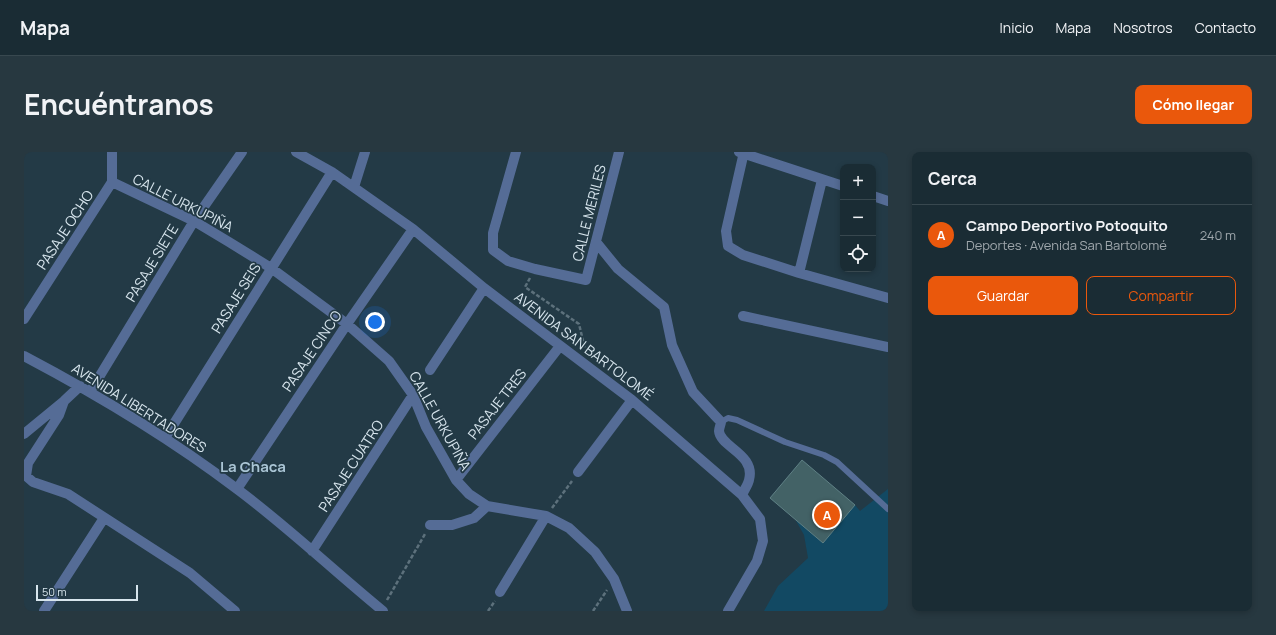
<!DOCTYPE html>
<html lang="es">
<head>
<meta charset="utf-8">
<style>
  :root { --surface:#1a2c34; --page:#273840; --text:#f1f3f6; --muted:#9fa7ac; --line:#38484f; --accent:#ea580c }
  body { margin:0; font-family:Manrope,sans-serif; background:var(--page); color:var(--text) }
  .controls { position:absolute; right:12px; top:12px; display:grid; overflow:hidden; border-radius:8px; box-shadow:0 2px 6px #0003 }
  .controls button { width:36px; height:36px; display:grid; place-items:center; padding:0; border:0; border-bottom:1px solid var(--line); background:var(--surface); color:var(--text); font:20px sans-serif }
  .scale { position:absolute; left:12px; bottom:10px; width:102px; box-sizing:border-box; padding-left:4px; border:2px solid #d7e5ed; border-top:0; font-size:11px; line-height:14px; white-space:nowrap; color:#d7e5ed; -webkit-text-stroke:3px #233a46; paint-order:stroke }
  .you { position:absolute; left:351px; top:170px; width:14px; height:14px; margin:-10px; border:3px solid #fff; border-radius:50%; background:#1a73e8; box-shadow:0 0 0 6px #1a73e833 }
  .badge { display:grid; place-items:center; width:26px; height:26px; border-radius:50%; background:var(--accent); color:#fff; font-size:13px; font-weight:700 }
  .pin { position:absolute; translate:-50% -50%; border:2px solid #fff; box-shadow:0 1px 4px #0006 }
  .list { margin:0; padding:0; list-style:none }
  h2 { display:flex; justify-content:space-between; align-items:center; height:52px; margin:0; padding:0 16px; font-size:17px }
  h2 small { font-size:13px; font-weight:400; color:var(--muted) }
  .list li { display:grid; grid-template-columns:26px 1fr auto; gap:12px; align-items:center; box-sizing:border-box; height:60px; padding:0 16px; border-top:1px solid var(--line) }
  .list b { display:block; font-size:15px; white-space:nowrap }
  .list p { margin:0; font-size:13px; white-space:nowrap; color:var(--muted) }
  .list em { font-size:13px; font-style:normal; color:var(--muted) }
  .actions { display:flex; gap:8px; padding:12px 16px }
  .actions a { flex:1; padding:9px 0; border:1px solid var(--accent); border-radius:8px; text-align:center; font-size:14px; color:var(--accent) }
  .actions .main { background:var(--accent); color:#fff }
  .icon { flex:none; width:22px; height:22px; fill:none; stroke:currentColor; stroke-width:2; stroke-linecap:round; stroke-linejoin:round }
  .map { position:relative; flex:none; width:864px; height:459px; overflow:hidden; border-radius:8px }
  header { display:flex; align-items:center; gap:24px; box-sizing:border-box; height:56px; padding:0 20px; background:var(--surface); border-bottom:1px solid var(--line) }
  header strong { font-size:19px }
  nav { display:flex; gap:22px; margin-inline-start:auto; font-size:14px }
  .intro { display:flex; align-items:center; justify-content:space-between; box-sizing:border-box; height:96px; padding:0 24px }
  h1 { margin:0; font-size:28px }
  .button { padding:10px 18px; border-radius:8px; background:var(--accent); color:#fff; font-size:14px; font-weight:700 }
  main { display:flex; gap:24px; padding:0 24px }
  aside { flex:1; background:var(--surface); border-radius:8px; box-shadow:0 2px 6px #0003 }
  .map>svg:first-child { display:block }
  .green { fill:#124963 }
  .building { fill:#436266; stroke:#608084 }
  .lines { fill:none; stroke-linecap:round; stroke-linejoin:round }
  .path { stroke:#5d717c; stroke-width:2.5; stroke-dasharray:4 2; stroke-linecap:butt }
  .service { stroke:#556c96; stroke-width:6 }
  .minor { stroke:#556c96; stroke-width:10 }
  .labels { text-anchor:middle; stroke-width:3.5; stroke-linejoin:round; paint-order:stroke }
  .street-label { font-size:14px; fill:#d7e5ed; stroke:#233a46 }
  .neighbourhood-label { font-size:15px; font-weight:bold; fill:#aac5d5; stroke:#233a46 }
</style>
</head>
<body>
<header>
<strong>Mapa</strong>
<nav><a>Inicio</a><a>Mapa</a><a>Nosotros</a><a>Contacto</a></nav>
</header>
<div class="intro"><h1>Encuéntranos</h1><a class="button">Cómo llegar</a></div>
<main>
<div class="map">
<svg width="864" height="459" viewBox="0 0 864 459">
  <rect width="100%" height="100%" fill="#233a46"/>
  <path class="green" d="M778 308 831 353 836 359 864 337V459H740L754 434 784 406 780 383 771 367 746 346Z"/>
  <path class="building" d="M778 308 831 353 799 391 746 346Z"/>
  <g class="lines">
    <path class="path" d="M506 126 501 135 555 172 561 197
      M528 356 548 329
      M363 448 401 382
      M464 459 471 449
      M569 459 583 438"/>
    <path class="service" d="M697 270 704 266 713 268 761 290 800 303 813 310 864 357"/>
    <path class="minor" d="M272 0 308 20 389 77 460 136 608 248 718 343 736 367 739 389 733 409 704 459
      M492 0 469 81V98L484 109 511 117 562 128 595 0
      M715 0 819 34
      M720 0 702 79 704 94 719 103 775 121 864 146
      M88 30 170 69 205 90 247 116 323 172 365 209 389 243 402 275 432 328 445 342 463 354 522 364 545 376 571 400 590 427 603 459
      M330 35 341 0
      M849 44 864 49
      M572 90 594 117 640 155 648 193 669 240 697 270C697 272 695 276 695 279 696 295 732 302 725 328 724 333 720 338 718 343
      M775 121 798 28
      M719 164 864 195
      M0 167 88 30V0
      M0 204C74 243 146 286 213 337 264 375 310 419 359 459
      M406 218 460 136
      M66 240 170 69 218 0
      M40 249 35 263 4 311 2 324 9 330 44 342 166 421 211 459
      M0 282 40 249 56 234
      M141 286 308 20
      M554 320 608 248
      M432 328 536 194
      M213 337 323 172 389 77
      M406 373H428L450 366 463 354
      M288 399 389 243
      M476 440 522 364
      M20 459 80 366"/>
  </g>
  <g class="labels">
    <g class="street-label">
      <text transform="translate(159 51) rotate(27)" y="5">CALLE URKUPIÑA</text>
      <text transform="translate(565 61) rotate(-76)" y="5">CALLE MERILES</text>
      <text transform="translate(41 78) rotate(-57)" y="5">PASAJE OCHO</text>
      <text transform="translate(128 111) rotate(-59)" y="5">PASAJE SIETE</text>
      <text transform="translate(212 146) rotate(-58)" y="5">PASAJE SEIS</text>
      <text transform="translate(560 194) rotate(37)" y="5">AVENIDA SAN BARTOLOMÉ</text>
      <text transform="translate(288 199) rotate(-56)" y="5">PASAJE CINCO</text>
      <text transform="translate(473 252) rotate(-52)" y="5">PASAJE TRES</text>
      <text transform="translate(115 256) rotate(32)" y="5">AVENIDA LIBERTADORES</text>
      <text transform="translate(416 269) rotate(61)" y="5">CALLE URKUPIÑA</text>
      <text transform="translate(327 314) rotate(-57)" y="5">PASAJE CUATRO</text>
    </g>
    <g class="neighbourhood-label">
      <text x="229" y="320">La Chaca</text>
    </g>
  </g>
</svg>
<div class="controls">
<button>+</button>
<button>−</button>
<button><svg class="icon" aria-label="locate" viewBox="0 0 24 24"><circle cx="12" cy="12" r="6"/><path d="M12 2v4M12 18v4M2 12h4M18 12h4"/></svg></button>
</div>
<div class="scale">50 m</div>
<div class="you"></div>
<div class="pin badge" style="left:803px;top:363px">A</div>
</div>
<aside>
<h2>Cerca<small></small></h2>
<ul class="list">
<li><span class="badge">A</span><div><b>Campo Deportivo Potoquito</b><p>Deportes · Avenida San Bartolomé</p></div><em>240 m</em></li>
</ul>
<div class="actions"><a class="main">Guardar</a><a>Compartir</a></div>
</aside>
</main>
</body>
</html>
